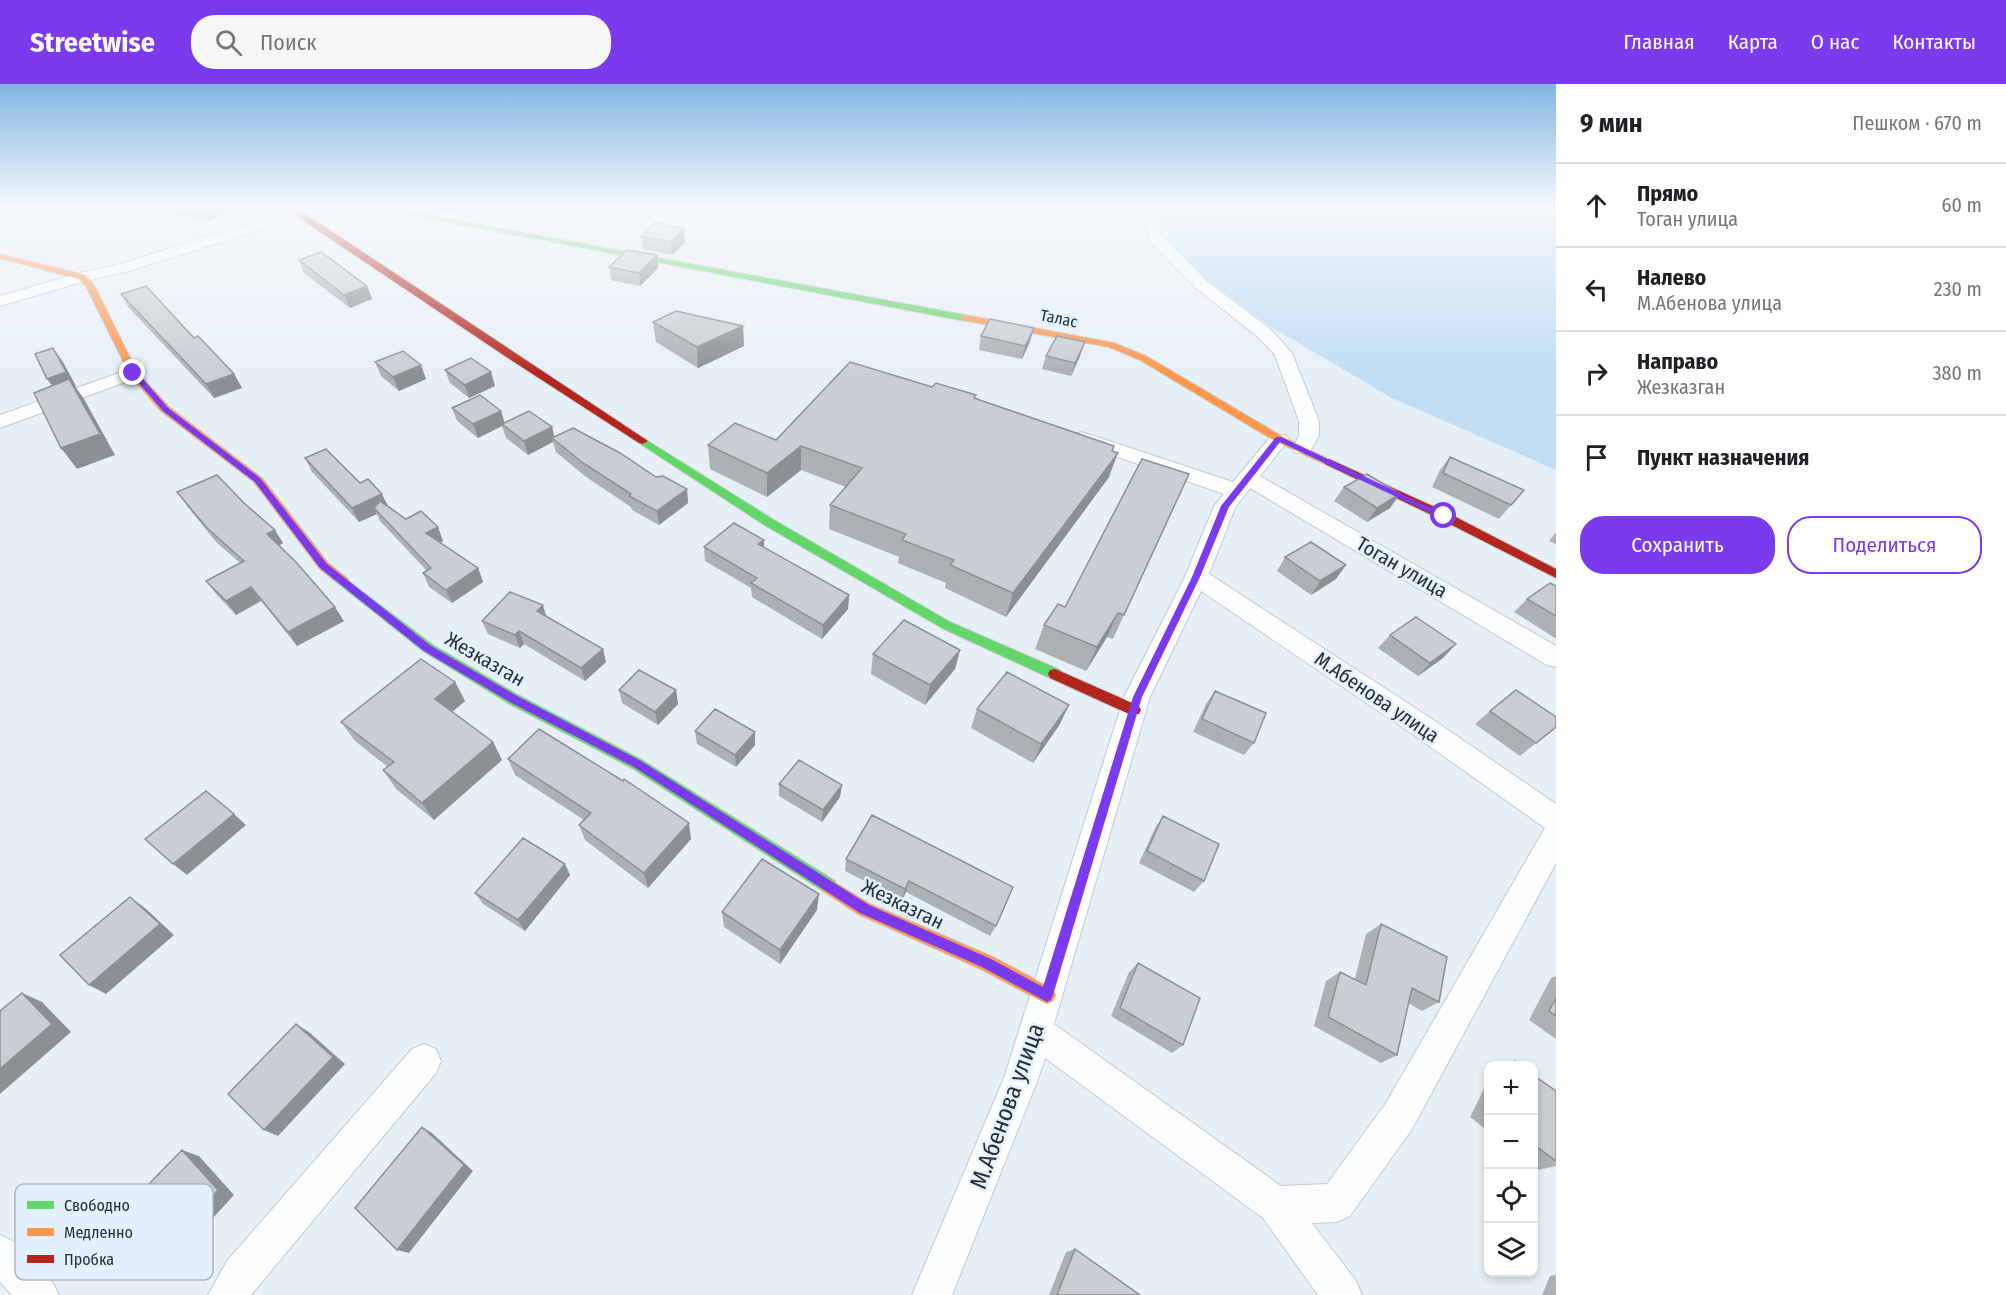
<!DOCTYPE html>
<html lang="ru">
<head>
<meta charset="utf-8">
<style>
  :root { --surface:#fff; --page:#f6f6f6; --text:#202124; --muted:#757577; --line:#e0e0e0; --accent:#7c3aed }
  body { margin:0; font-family:"Fira Sans Condensed",sans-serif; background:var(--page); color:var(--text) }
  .controls { position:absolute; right:18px; bottom:18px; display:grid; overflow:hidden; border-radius:12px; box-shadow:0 3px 9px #0003 }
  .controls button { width:54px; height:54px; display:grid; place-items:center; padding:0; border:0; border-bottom:2px solid var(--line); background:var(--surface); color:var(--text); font:30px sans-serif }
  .stop { position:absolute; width:18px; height:18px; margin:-14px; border:4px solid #7c3aed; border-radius:50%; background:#fff }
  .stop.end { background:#7c3aed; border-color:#fff; box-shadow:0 2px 6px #0008 }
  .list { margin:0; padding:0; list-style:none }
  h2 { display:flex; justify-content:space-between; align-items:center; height:78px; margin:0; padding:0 24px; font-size:26px }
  h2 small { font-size:20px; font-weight:400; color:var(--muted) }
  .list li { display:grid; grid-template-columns:39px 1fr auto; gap:18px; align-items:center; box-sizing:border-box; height:84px; padding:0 24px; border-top:2px solid var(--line) }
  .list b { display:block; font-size:22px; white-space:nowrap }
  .list p { margin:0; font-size:20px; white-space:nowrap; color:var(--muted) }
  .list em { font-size:20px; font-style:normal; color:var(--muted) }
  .actions { display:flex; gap:12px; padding:18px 24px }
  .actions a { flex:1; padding:14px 0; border:2px solid var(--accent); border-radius:24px; text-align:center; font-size:21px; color:var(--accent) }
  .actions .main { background:var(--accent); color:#fff }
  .icon { flex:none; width:33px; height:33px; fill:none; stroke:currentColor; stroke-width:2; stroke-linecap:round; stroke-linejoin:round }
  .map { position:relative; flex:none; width:1556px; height:1211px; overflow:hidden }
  header { display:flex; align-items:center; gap:36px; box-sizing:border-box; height:84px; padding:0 30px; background:var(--accent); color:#fff }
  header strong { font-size:28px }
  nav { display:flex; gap:33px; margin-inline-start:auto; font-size:21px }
  .search { width:420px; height:54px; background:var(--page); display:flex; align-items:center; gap:15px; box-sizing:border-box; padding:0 21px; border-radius:24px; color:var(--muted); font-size:22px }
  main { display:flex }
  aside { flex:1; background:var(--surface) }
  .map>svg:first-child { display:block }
  .green { fill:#c0ddf4 }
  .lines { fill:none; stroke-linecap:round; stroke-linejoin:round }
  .street-casing { stroke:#c4cacf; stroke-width:2 }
  .fast-casing { stroke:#c4cacf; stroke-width:2 }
  .slow-casing { stroke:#c4cacf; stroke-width:2 }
  .jam-casing { stroke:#c4cacf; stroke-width:2 }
  .street { fill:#fcfdfe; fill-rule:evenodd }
  .fast { fill:#63d668; fill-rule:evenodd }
  .slow { fill:#ff974d; fill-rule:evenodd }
  .jam { fill:#b3261e; fill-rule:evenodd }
  .wall { fill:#acb1b6 }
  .shaded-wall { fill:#8c9094 }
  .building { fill:#c8ced4; stroke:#8c9094; stroke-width:1.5 }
  .route { fill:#7c3aed }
  .labels { text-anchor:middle; stroke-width:5; stroke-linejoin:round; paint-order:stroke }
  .far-street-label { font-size:16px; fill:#292f33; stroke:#e2f1fd }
  .street-label { font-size:20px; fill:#292f33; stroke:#e2f1fd }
  .near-street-label { font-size:24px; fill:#292f33; stroke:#e2f1fd }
  .key { fill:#e2f1fd; stroke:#aab7c0; stroke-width:1.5 }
  .key-label { font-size:16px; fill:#292f33 }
</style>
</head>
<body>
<header>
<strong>Streetwise</strong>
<div class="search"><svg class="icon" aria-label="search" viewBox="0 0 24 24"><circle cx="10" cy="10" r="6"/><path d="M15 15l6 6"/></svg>Поиск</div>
<nav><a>Главная</a><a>Карта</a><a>О нас</a><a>Контакты</a></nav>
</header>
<main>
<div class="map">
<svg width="1556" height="1211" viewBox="0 0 1556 1211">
  <rect width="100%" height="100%" fill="#e8f0f7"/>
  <path class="green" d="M1153 121H1556V386L1392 314 1268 241 1188 182 1173 160Z"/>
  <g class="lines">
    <g class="street-casing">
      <path id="street" d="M309 121H331L329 124 129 187 85 197 0 222V212L76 190 120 180Z
        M1135 121H1149L1163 153 1208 198 1269 244 1292 269 1319 337V352L1309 369H1295L1292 365 1299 352V337L1275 271 1257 252 1196 204 1151 158Z
        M133 284 139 285 142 289 139 293 0 344V331Z
        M1082 348 1233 398 1272 351H1286L1289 355 1260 392 1556 562V583L1547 581 1250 404 1235 424 1209 490 1429 633 1556 720V779L1412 1045 1350 1132 1337 1138 1312 1139 1356 1197 1362 1211H1318L1263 1134 1045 974 1038 995 952 1211H912L1004 994 1124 613 1185 493 1214 422 1224 410 1075 358 1072 354 1075 350ZM1201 507 1411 649 1545 744 1386 1019 1327 1100 1281 1102 1054 940 1150 613Z
        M424 960 436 965 441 977 436 989 251 1211H208L227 1177 412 965Z
        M0 1151C24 1160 49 1187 59 1211H12L0 1198Z"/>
    </g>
    <g class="fast-casing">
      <path id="fast" d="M359 121H375L965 231 969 234 965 237Z
        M643 354 774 436 950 538 1060 586 1062 590 1060 594H1050L942 544 766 442 639 359 638 357Z
        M343 493 433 561 518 611 642 676 835 797 837 802 835 807 829 809 823 807 632 684 508 619 423 567 339 500 337 497Z"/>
    </g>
    <g class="slow-casing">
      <path id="slow" d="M0 170 85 191 94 201 137 288 169 323 262 394 328 479 347 494 349 497 347 500H339L320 485 254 398 161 327 130 291 86 202 79 195 0 174Z
        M965 231 1114 259 1146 272 1283 353 1334 378 1329 381 1325 380 1275 357 1140 276 1109 263 962 236V232Z
        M829 795 870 820 993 873 1053 905 1056 911 1053 917 1047 920 1041 917 981 885 858 830 823 807 821 802 823 797Z"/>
    </g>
    <g class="jam-casing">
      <path id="jam" d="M295 127H301L648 357 643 360 639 359 502 270 295 131Z
        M1329 375 1448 429 1556 485V494L1440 435 1325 380 1324 378Z
        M1055 585 1139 622 1141 626 1139 630H1129L1050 594 1048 590 1050 586Z"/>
    </g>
    <use href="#street" class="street"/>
    <use href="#fast" class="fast"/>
    <use href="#slow" class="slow"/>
    <use href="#jam" class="jam"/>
  </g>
  <path class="wall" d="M148 121H286L272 130 233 124 210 137 151 127Z
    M815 121H839L835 125Z
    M641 152 685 158 672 171 643 165Z
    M657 171 658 184 640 202 611 196 609 183Z
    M299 176 367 202 372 215 350 224 304 189Z
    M121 210 194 254 234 290 242 304 214 314 129 224Z
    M653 238 744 262 698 284 656 258Z
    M981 252 1030 258 1022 275 979 266Z
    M1046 272H1080L1071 292 1042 285Z
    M375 278 426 295 399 307 381 292Z
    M445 286 495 302 469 314 450 299Z
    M932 303 975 314 1112 367 1109 393 1006 533 945 504 946 499 898 479 899 473 829 445 830 421 846 403 801 386 767 413 710 385 708 361 776 356Z
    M452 324 505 339 552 343 554 353 687 405 688 419 659 441 632 426 631 423 586 393 556 368 553 358 528 371 506 354 502 342 478 354 457 337Z
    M1450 373 1524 406 1499 435 1432 403 1440 386Z
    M305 374 360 399 388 423 406 435 443 457 440 458 478 484 483 498 452 519 429 503 423 489 427 487 380 437 377 430 359 438 312 388Z
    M1189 390 1113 555 1107 553 1086 587 1035 565 1044 541 1065 523Z
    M1344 403 1400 410 1390 424 1367 438 1334 417Z
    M177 408 244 419 283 459 279 462 344 537 297 562 261 517 236 531 217 511 206 497 240 479 216 458 187 422Z
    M1556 448V460L1549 457Z
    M764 456V464L849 511 848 525 822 555 752 513 751 504 705 477 704 463Z
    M1285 473 1336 495 1311 511 1277 487Z
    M1556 502V554H1555L1514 528 1527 515Z
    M546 532 606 578 585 597 524 560 520 564 488 550 482 537Z
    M1390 551 1456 560 1443 574 1418 592 1378 564Z
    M960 566 955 585 925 621 871 590 873 570Z
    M455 598 465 617 452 628 493 658 502 676 434 736 396 705 383 686 388 683 355 657 341 638Z
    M619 606H676L678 620 658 641 622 619Z
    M1215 607 1254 659 1244 671 1193 648 1206 620Z
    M977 625 1060 640 1033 679 971 644Z
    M1490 627 1556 643 1520 672 1475 640Z
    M695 647 755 661 736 683 697 660Z
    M508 675 691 755 648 804 585 756 579 741 584 736 515 691Z
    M779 700 840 713 822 738 779 712Z
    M872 731 996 842 990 852 906 808 902 816 845 787 846 775Z
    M1163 732 1204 797 1194 808 1139 779 1155 744Z
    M565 780 570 791 525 847 483 820 475 809Z
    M817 826 780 880 724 843 722 828Z
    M1381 840 1439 918 1422 927 1408 919 1397 971 1381 979 1314 942 1326 897 1340 888 1355 895 1366 850Z
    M1138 879 1183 961 1172 969 1111 932 1129 888Z
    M1556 892V955L1529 936 1551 894Z
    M1515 977 1521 981H1503Z
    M1533 991 1556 1007V1082L1538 1086 1533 1082Z
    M1488 997V1047L1470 1033Z
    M1075 1165 1140 1211H1049L1066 1168Z
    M1556 1191V1211H1542L1550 1192Z"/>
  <path class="shaded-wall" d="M216 121H231L233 124 210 137 205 127Z
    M267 121H286L272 130Z
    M684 145 685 158 672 171 671 158Z
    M657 171 658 184 640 202 639 189Z
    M367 202 372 215 350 224 344 211Z
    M743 242 744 262 698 284 697 263Z
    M1034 244 1030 258 1022 275 1025 262Z
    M1085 258 1080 272 1071 292 1075 279Z
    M53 264 63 278 76 302H75L84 315 115 371 77 385 61 364 57 308 47 295Z
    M421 281 426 295 399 307 393 293Z
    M491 288 495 302 469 314 465 301Z
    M234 290 242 304 214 314 206 300Z
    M501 327 505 340H502V342L478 354 473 340Z
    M552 343 555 356 552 354 553 358 528 371 524 357Z
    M801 362V386L767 413V389Z
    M1114 362 1106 385 1118 369 1109 393 1006 533 1013 509Z
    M687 405 688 419 659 441 657 427Z
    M382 410 389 424H374L377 430 359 438 352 424Z
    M1400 410 1390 424 1367 438 1377 424Z
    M438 443 443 457 432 462 426 449Z
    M275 446 283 459 275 464 267 450Z
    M764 456V470L758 460Z
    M1346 481 1336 495 1311 511 1320 497Z
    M478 484 483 498 452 519 446 506Z
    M251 503 261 517 236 531 226 517Z
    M849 511 848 525 822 555 823 541Z
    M543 521 547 535 537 527Z
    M335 523 344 537 297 562 288 548Z
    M1118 529 1107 553 1086 587 1097 563Z
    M519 547 524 560 520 564 515 551Z
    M1456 560 1443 574 1418 592 1430 579Z
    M603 565 606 578 585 597 581 584Z
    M960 566 955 585 925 621 930 601Z
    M455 598 465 617 445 634 435 615Z
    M676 606 678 620 658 641 655 628Z
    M1069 621 1060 640 1033 679 1041 660Z
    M755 648V661L736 683 735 671Z
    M493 658 502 676 434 736 422 719Z
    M842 701 840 713 822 738 823 726Z
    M234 730 246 741 187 791 173 780Z
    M689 739 691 755 648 804 644 789Z
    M565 780 570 791 525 847 518 836Z
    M909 797 906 808 902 816 905 805Z
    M819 810 817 826 780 880V866Z
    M130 813 145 824 174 851 106 910 89 901Z
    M22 909 42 918 71 948 0 1010V985Z
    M296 940 309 948 345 980 278 1052 264 1046Z
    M422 1043 432 1049 473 1087 409 1169 397 1166Z
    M182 1066 199 1072 234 1111 156 1196 136 1194Z"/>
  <path class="building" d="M168 121H216L205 127Z
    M655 139 684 145 671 158 641 152Z
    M627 166 657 171 639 189 609 183Z
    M321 168 367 202 344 211 299 176Z
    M146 202 194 254 198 252 234 290 206 300 121 210Z
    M676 227 743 242 697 263 653 238Z
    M990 235 1034 244 1025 262 981 252Z
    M1057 252 1085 258 1075 279 1046 272Z
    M53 264 66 288 47 295 35 270Z
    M403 267 421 281 393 293 375 278Z
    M471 274 491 288 465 301 445 286Z
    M850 278 932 303 936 299 976 311 974 314 1114 362 1112 367 1118 369 1013 509 950 481 954 476 902 456 906 450 830 421 862 384 801 362 767 389 708 361 735 339 776 356Z
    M69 295 100 350 61 364 34 309Z
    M480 311 501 327 473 340 452 324Z
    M529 327 552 343 524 357 502 340Z
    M573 344 620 369 656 393 663 392 687 405 657 427 629 412 631 410 583 379 552 354Z
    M326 365 360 399 368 395 382 410 352 424 305 374Z
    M1450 373 1524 406 1511 421 1443 389Z
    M1142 375 1189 390 1124 531 1118 529 1097 563 1044 541 1058 520 1065 523Z
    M1367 390 1400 410 1377 424 1344 403Z
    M217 391 244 419 275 446 267 450 296 478 335 523 288 548 251 503 226 517 206 497 244 477 207 444 177 408Z
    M380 417 406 435 421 427 438 443 426 449 478 484 446 506 423 489 431 484 374 424Z
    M734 439 764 456 758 460 849 511 823 541 751 499 757 494 704 463Z
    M1311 458 1346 481 1320 497 1285 473Z
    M1550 499 1556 502V532L1527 515Z
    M510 508 543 521 537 527 603 565 581 584 519 547 515 551 482 537Z
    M1416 533 1456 560 1430 579 1390 551Z
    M904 536 960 566 930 601 873 570Z
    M421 575 455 598 435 615 493 658 422 719 383 686 394 678 341 638Z
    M639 586 676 606 655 628 619 606Z
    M1007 588 1069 621 1041 660 977 625Z
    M1516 606 1556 633V643L1536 659 1490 627Z
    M1215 607 1266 629 1254 659 1202 635Z
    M715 625 755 648 735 671 695 647Z
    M539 645 623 697 624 695 689 739 644 789 579 741 591 729 508 675Z
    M799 676 842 701 823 726 779 700Z
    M206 707 234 730 173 780 145 755Z
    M872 731 1013 803 996 842 909 797 905 805 846 775Z
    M1163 732 1219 760 1204 797 1147 767Z
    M523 754 565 780 518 836 475 809Z
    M762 775 819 810 780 866 722 828Z
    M130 813 160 840 89 901 60 871Z
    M1381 840 1447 873 1439 918 1412 904 1397 971 1328 933 1340 888 1366 901Z
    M1138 879 1200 914 1183 961 1120 924Z
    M22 909 52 940 0 985V927Z
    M1556 914V932L1549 927Z
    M296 940 333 973 264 1046 228 1010Z
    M1515 977 1521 981H1512Z
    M1533 991 1556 1007V1077L1533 1060Z
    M422 1043 464 1081 397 1166 355 1124Z
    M182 1066 218 1106 136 1194 100 1150Z
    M1075 1165 1140 1211H1057Z"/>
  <linearGradient id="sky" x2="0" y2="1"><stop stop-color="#81b6e3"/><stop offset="0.42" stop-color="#f5f8fb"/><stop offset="1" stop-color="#f5f8fb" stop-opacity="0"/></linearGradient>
  <rect width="1556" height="291" fill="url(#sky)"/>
  <path class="route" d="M131 287H136L168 324 260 394 327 480 431 562 517 612 641 677 869 821 991 875 1043 903 1133 613 1192 493 1221 422 1276 353H1281L1448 432 1441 434 1280 358 1229 423 1200 493 1142 613 1053 911 1051 916 1047 918 982 883 860 829 634 683 510 618 424 567 320 484 255 398 163 327 131 290Z"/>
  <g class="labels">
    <g class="far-street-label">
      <text transform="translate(1059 234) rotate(11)" y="6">Талас</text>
    </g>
    <g class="street-label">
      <text transform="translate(1402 483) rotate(30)" y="7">Тоган улица</text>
      <text transform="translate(485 575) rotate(30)" y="7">Жезказган</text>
      <text transform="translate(1377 613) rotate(34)" y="7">М.Абенова улица</text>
      <text transform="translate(903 820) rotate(26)" y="7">Жезказган</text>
    </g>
    <g class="near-street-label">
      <text transform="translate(1007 1022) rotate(-70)" y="8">М.Абенова улица</text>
    </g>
  </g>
  <rect x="15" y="1100" width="198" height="96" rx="9" class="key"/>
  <rect x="27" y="1117" width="27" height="8" fill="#63d668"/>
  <rect x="27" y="1144" width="27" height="8" fill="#ff974d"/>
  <rect x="27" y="1171" width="27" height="8" fill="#b3261e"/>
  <g class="key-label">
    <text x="64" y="1127">Свободно</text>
    <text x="64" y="1154">Медленно</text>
    <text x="64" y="1181">Пробка</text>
  </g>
</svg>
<div class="controls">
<button>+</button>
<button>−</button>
<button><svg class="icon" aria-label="locate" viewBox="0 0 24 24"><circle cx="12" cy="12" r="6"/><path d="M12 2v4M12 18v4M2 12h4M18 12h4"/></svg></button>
<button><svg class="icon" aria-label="layers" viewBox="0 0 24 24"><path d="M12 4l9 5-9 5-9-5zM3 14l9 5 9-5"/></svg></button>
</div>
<div class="stop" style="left:1444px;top:432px"></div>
<div class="stop end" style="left:133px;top:289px"></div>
</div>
<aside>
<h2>9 мин<small>Пешком · 670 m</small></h2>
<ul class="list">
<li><svg class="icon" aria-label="ahead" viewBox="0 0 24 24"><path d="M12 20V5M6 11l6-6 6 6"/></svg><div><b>Прямо</b><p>Тоган улица</p></div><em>60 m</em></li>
<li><svg class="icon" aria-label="left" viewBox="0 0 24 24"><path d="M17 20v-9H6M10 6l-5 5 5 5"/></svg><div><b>Налево</b><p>М.Абенова улица</p></div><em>230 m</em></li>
<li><svg class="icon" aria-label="right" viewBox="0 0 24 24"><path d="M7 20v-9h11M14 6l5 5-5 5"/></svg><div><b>Направо</b><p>Жезказган</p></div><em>380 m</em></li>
<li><svg class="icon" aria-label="arrive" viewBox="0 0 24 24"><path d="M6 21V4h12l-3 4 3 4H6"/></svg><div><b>Пункт назначения</b></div></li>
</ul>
<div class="actions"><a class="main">Сохранить</a><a>Поделиться</a></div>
</aside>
</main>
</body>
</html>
